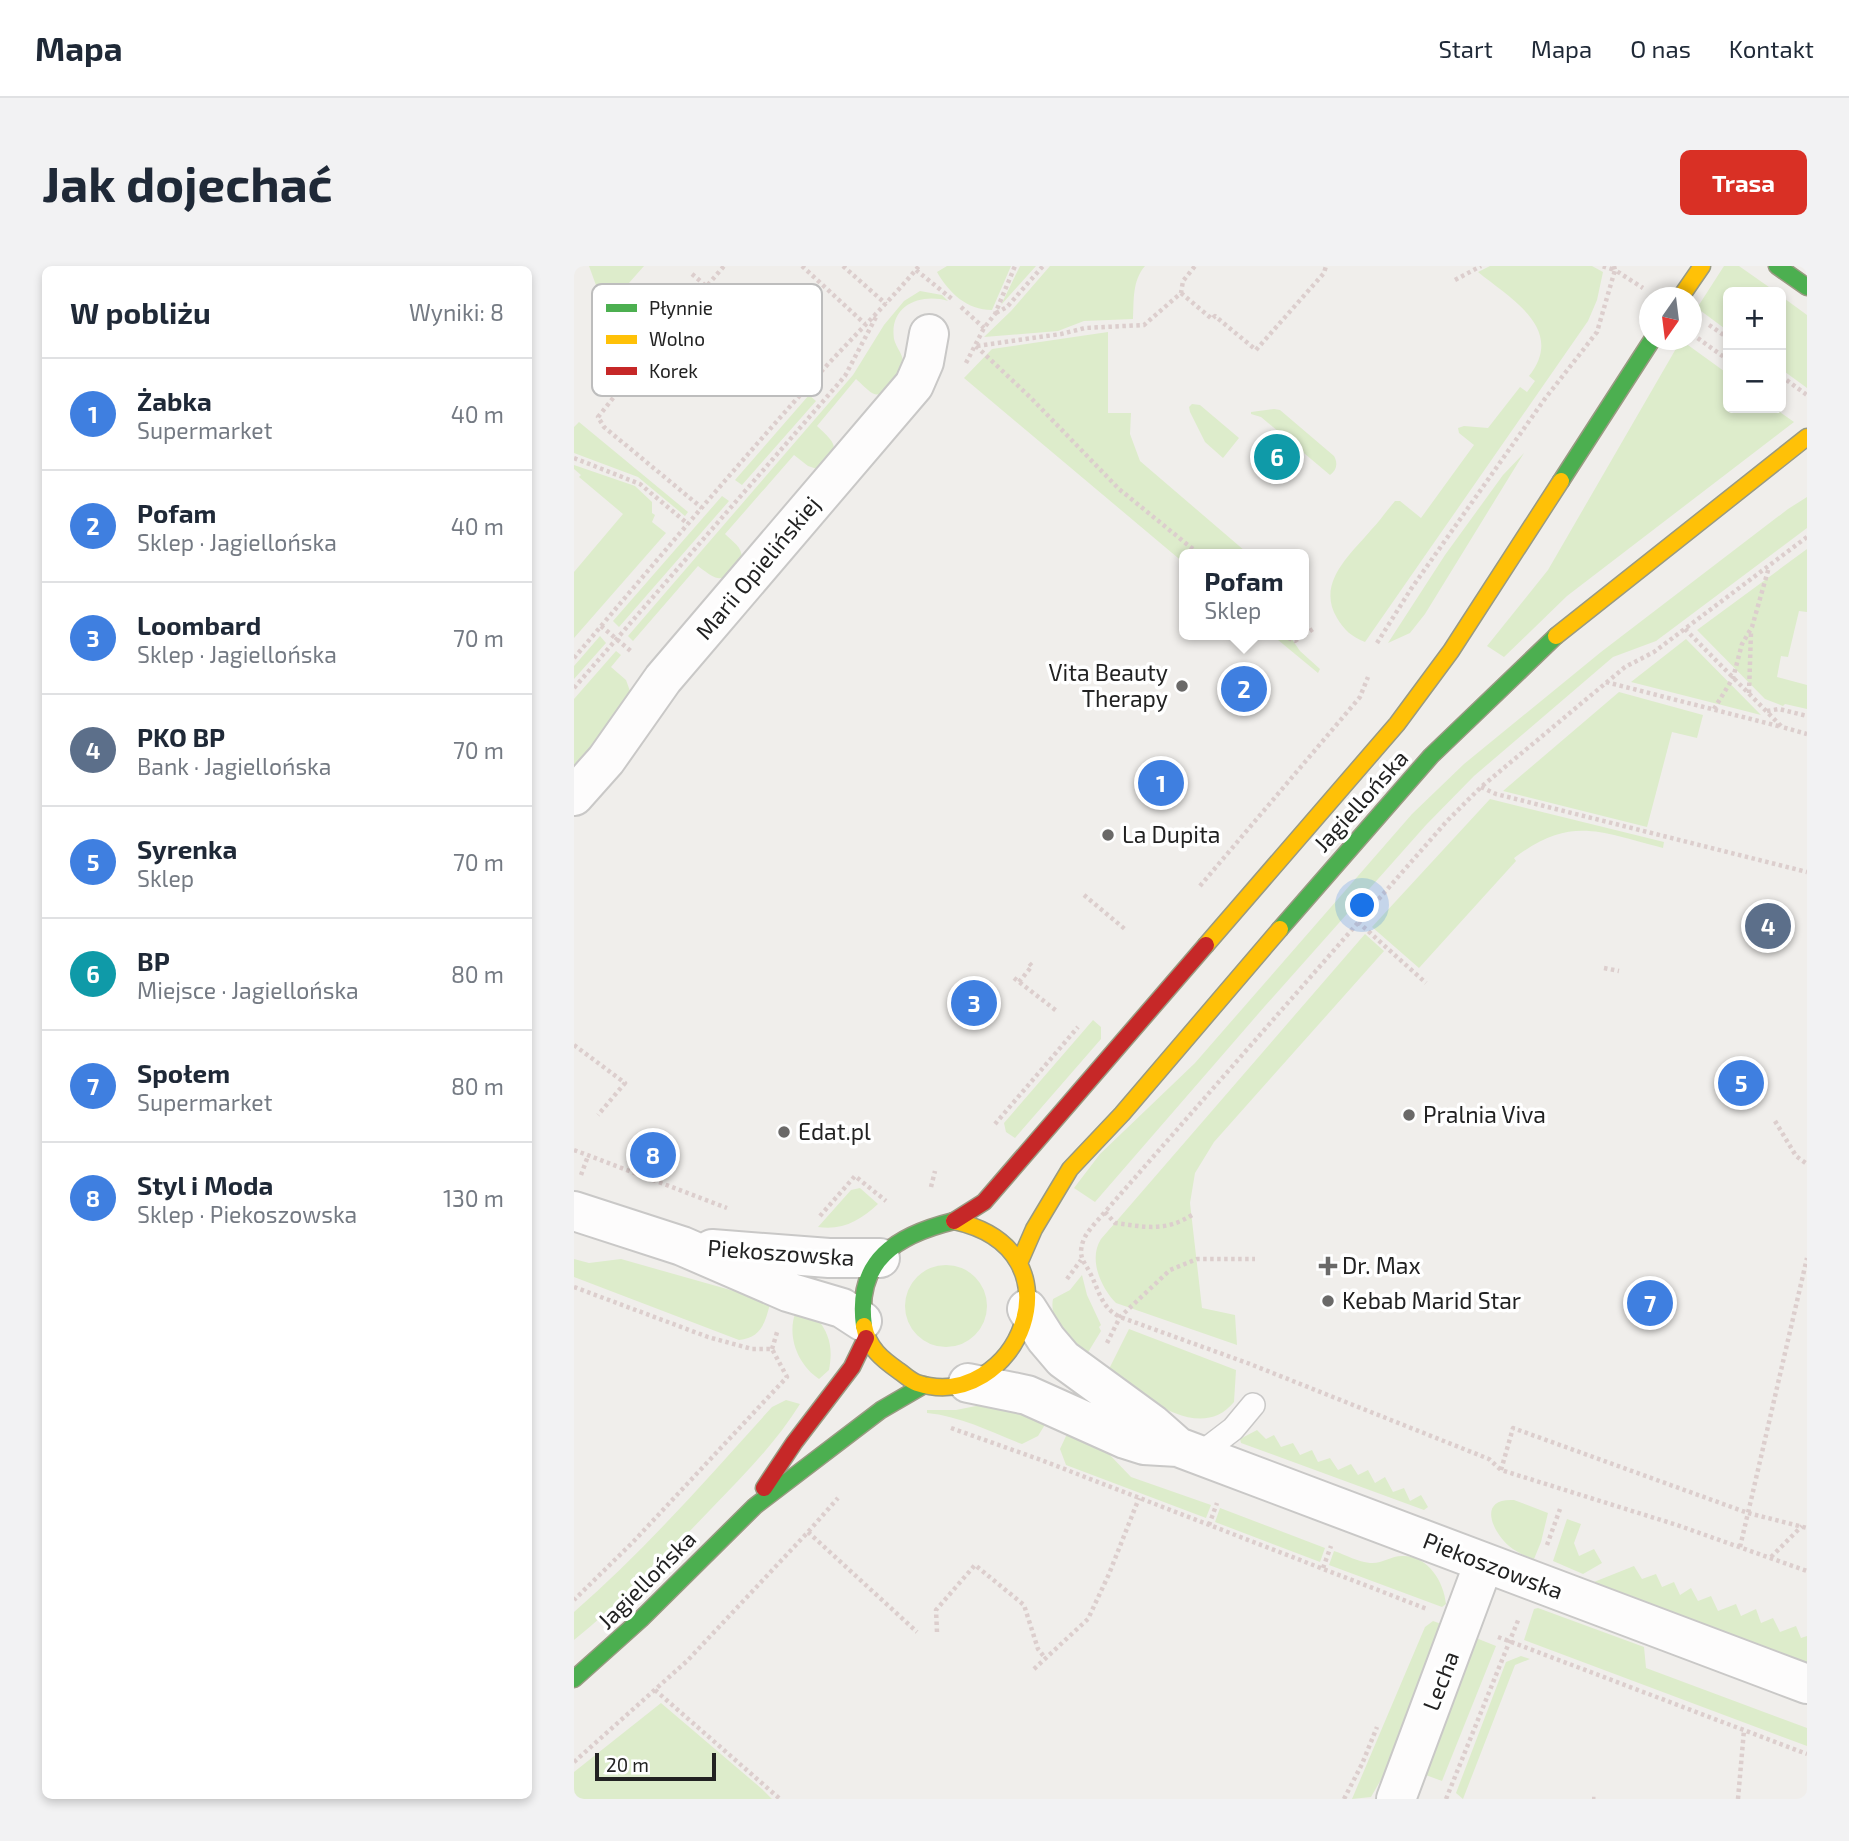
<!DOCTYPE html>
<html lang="pl">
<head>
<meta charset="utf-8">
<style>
  :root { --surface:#fff; --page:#f2f2f3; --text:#1f2937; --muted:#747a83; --line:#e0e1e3; --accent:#d93025 }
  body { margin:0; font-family:"Exo 2",sans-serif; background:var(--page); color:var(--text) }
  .controls { position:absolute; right:21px; top:21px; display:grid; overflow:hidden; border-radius:10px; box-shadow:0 4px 10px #0003 }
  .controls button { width:63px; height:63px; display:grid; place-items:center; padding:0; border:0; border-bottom:2px solid var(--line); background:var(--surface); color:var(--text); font:35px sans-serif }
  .compass { position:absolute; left:1065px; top:21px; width:63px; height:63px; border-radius:50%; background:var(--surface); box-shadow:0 4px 10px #0003; rotate:194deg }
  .scale { position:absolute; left:21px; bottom:18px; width:121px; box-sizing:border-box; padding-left:7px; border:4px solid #222; border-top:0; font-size:19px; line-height:24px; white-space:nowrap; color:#222; -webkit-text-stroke:5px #fff; paint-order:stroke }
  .you { position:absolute; left:789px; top:640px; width:24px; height:24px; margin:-18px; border:5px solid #fff; border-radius:50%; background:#1a73e8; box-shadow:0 0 0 10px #1a73e833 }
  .badge { display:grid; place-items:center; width:46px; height:46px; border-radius:50%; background:var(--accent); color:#fff; font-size:23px; font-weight:700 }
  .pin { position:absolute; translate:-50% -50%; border:4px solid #fff; box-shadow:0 2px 7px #0006 }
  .popup { position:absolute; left:605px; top:283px; width:130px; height:91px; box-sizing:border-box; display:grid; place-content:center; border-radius:10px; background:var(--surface); filter:drop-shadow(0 2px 5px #0005); font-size:23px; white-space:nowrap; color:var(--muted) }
  .popup b { font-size:26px; color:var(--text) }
  .popup::after { content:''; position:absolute; left:50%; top:100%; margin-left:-14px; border:14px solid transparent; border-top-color:var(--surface) }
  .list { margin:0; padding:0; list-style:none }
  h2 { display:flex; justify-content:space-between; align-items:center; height:91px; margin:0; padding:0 28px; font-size:30px }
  h2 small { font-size:23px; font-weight:400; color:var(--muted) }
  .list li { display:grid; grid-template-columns:46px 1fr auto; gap:21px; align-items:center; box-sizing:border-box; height:112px; padding:0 28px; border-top:2px solid var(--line) }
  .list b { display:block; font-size:26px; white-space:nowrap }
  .list p { margin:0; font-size:23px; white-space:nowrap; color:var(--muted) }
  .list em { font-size:23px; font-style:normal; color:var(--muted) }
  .map { position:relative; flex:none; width:1233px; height:1533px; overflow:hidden; border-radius:10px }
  header { display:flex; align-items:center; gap:42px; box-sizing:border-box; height:98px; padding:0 35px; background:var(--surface); border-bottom:2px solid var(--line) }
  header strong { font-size:33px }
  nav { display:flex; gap:38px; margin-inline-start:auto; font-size:24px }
  .intro { display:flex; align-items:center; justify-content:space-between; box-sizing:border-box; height:168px; padding:0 42px }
  h1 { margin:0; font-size:49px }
  .button { padding:18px 32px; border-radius:10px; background:var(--accent); color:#fff; font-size:24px; font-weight:700 }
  main { display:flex; gap:42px; padding:0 42px }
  aside { flex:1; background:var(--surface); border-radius:10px; box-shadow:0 4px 10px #0003 }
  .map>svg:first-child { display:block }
  .grass { fill:#ddeccb }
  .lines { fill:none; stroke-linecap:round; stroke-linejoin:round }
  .lane-casing { stroke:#c9c8c7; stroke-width:26 }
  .street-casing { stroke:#c9c8c7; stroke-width:42 }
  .fast-casing { stroke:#999a82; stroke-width:19 }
  .slow-casing { stroke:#999a82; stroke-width:19 }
  .jam-casing { stroke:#999a82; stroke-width:19 }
  .path { stroke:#dccecd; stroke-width:4.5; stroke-dasharray:3.5 3.5; stroke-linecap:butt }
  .lane { stroke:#fdfcfc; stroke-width:23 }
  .street { stroke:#fdfcfc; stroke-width:38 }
  .fast { stroke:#4caf50; stroke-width:16 }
  .slow { stroke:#ffc107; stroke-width:16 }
  .jam { stroke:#c62828; stroke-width:16 }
  .poi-dot { fill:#6a6968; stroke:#fff; stroke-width:2.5 }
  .labels { text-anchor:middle; stroke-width:7; stroke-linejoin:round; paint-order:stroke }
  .street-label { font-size:23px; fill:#222; stroke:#fff }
  .poi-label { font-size:23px; fill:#222; stroke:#fff; text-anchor:start }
  .key { fill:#fff; stroke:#bdbdbd; stroke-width:2 }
  .key-label { font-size:19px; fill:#222 }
</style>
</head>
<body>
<header>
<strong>Mapa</strong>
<nav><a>Start</a><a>Mapa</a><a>O nas</a><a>Kontakt</a></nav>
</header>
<div class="intro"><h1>Jak dojechać</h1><a class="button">Trasa</a></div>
<main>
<aside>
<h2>W pobliżu<small>Wyniki: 8</small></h2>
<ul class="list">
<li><span class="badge" style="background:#3f7fe0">1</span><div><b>Żabka</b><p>Supermarket</p></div><em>40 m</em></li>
<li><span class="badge" style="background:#3f7fe0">2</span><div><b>Pofam</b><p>Sklep · Jagiellońska</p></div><em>40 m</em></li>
<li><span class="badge" style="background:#3f7fe0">3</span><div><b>Loombard</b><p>Sklep · Jagiellońska</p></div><em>70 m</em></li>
<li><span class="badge" style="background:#5c6f8a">4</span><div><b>PKO BP</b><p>Bank · Jagiellońska</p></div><em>70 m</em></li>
<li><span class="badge" style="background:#3f7fe0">5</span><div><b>Syrenka</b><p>Sklep</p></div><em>70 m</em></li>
<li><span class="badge" style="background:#0f9aa8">6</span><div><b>BP</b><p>Miejsce · Jagiellońska</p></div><em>80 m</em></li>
<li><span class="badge" style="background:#3f7fe0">7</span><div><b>Społem</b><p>Supermarket</p></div><em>80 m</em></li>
<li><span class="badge" style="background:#3f7fe0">8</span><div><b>Styl i Moda</b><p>Sklep · Piekoszowska</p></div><em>130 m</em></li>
</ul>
</aside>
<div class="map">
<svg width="1233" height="1533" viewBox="0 0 1233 1533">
  <rect width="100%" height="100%" fill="#f0eeeb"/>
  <path class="grass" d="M15 0H70L31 44Z
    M373 0H437L418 44C393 44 375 27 363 6Z
    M446 0H462L427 39Z
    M476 0H571C558 15 560 35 559 53L510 55 484 65 410 71 437 45Z
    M916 0H1018L1029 6 1023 34 1014 55 791 376C778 371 770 364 763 352 742 317 776 289 797 264 806 255 813 244 821 235H826L847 252 900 179 885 167 884 162 890 160 914 162 946 121 953 126 961 115 955 110C992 63 937 33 904 6Z
    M1150 0H1165L1202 26H1154V65L1123 42Z
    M346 25 368 29 374 35C347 27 315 39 320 73 322 82 330 89 329 98 328 110 314 135 298 127 293 124 287 117 282 113L243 160C266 181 265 183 243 203L234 200 220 189 151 268C160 277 169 281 168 295 148 316 147 318 124 300L59 375 54 370 279 109 310 59 330 35Z
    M1207 30 1233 49V122L1207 103Z
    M534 66V147H557L556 168 566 195 671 285 682 288H610V297L390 112 418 83Z
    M1107 74 1154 108V142H1200L1220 156 993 330 930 391 913 380 974 304Z
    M235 129 242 135 168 219 161 214Z
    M618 138 626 139 665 172 649 192 631 176 616 146 615 141Z
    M700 143 706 144 760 190C764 197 763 204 756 209L687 151 677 148V146Z
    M5 156 114 246 111 250 64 211 0 187V161Z
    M950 187 851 348 836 367 814 377 871 289 929 209Z
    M0 199 61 220 78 236V247L81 249 78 256 92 267 0 372V306L49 248 5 211 7 209 0 203Z
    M148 230 155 235 45 361 39 355Z
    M1233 231V262L1082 375 1039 391 900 510 852 559 691 740 521 936 500 922 526 888 621 797 838 548 890 498 1027 386 1214 243Z
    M1233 283V346L1225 345 1214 391 1207 390 1203 411 1233 419V443L1211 438 1209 440 1191 433 1123 364Z
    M698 369H715L726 385 746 403 744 407Z
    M26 370 32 377 0 413V400Z
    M1112 373 1187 449 1057 416Z
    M42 385 47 389 37 401 52 414 56 425 24 478 0 506V433Z
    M1045 426 1129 449 1123 472 1098 466 1073 561 929 525Z
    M916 533 1090 576 1089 582C1026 566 997 549 940 592L942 595 845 702 798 661Z
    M791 668 810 685 640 876 621 907 616 937 628 1042 661 1049 663 1079 542 1037C527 1022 514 993 527 973Z
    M519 754 527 761V773L441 872 432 866 430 857Z
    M286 922 304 938C287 954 268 965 244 961L277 924Z
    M0 993 15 997 47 993 195 1035 196 1038C191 1057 187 1072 165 1074L0 1011Z
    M331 1040a41 41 0 1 1 82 0a41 41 0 1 1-82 0Z
    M508 1009 513 1029 527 1059 525 1061 527 1065 513 1088 503 1087C492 1071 475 1053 479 1033L496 1024Z
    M222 1045 243 1052C256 1069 259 1082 255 1104L245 1113C224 1099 212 1070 222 1045Z
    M555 1063 662 1104 660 1136C625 1179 565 1127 534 1105Z
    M212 1134 226 1138C201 1178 168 1211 136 1244 93 1289 48 1335 0 1374V1346C72 1283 134 1212 198 1141Z
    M412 1138H430L472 1157 464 1170 448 1178C417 1166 386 1150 353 1147V1144H382Z
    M683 1164 692 1173 700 1169 707 1181 719 1177 726 1189 738 1184 744 1196 756 1192 764 1204 777 1198 784 1209 794 1204 801 1217 811 1211 819 1226 830 1222 836 1235 847 1229 854 1241 850 1244 667 1177 666 1173Z
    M496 1169 533 1186 557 1211 637 1239 632 1252 492 1199 486 1183 492 1170Z
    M940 1234 974 1247 967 1276 960 1293C951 1290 942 1286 935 1280 917 1264 904 1232 940 1234Z
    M646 1242 751 1282 746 1296 641 1256Z
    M993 1253 1007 1258 1000 1277 1005 1290 1020 1283 1028 1297 1009 1308 979 1295Z
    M760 1285C772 1289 784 1296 796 1297 808 1298 817 1290 828 1290 854 1289 870 1316 872 1338L868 1341 755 1299Z
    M1060 1300 1068 1313 1082 1308 1088 1321 1100 1316 1106 1329 1117 1322 1124 1335 1137 1330 1144 1345 1162 1338 1167 1350 1182 1343 1187 1357 1199 1352 1206 1366 1222 1360 1227 1372 1233 1370V1397L1020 1316Z
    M964 1342 1070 1381 1072 1402 1233 1462V1480L950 1374 960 1343Z
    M859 1355 870 1359 812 1505 797 1531 778 1533 851 1361Z
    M902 1372 922 1380 868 1515 849 1508Z
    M947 1390 956 1393 941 1399 889 1533 882 1527 932 1396Z
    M87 1437 188 1523 198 1533H0V1506Z"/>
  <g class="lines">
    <g class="lane-casing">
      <path id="lane" d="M625 1189 659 1163 679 1139"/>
    </g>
    <g class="street-casing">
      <path id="street" d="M0 530 32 494 89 413 340 119 350 96 355 68
        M0 945 108 980 214 1026 268 1042 288 1055
        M138 983 255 992H306
        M453 1043 472 1073 489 1093 578 1158 604 1181
        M394 1117 453 1129 551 1173 570 1179 604 1181 1233 1418
        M822 1533 910 1297"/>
    </g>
    <g class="fast-casing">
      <path id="fast" d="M1203 0 1233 21
        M987 215 1078 74
        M706 663 857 490 982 370
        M290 1060C281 994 323 969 380 955
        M0 1413 67 1353 181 1240 307 1144 350 1119"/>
    </g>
    <g class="slow-casing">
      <path id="slow" d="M1106 32 1128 0
        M982 370 1233 171
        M632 679 823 458 877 385 987 215
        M446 995 460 963 496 903 548 848 706 663
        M290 1060C294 1082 308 1093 325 1105 331 1109 337 1115 343 1117 441 1149 514 984 380 955"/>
    </g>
    <g class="jam-casing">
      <path id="jam" d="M380 955 410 936 632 679
        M190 1222 220 1177 278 1101 292 1072"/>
    </g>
    <path class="path" d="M228 0 291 58
      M269 0 312 38
      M1040 0 1041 4 1069 22
      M342 4 378 33
      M118 8 139 26
      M881 14 907 0
      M607 27 638 53 641 50 682 84 750 7 752 0
      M387 41 410 62
      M422 47 433 41 469 0
      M1135 59 1154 72
      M1118 68 1154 94
      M402 80 457 132 545 223 625 288
      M403 80 487 68 511 62 570 59 607 27 609 15 621 0
      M51 85 66 98 24 151 30 161 128 242
      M392 97 410 62 421 48 441 0
      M72 103 66 98 150 0
      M1207 110 1233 129
      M0 192 66 218 114 258
      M1233 271 1080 386 1051 401 907 521 873 555 523 955C515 964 508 972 507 985 507 994 511 997 515 1005 525 1023 526 1041 546 1051L676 1098 915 1193 927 1204 1103 1259 1233 1305
      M27 360 59 387
      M1111 363 1208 461 1233 468
      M708 369 721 375 729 369
      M730 369 739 363
      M803 377 837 323 970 134 1023 66 1041 4 1028 0
      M0 392C78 300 156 207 237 117 272 77 311 41 345 0
      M1032 416 1208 461
      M0 422 271 110 302 51
      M1175 427 1177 366
      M1140 443 1159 412 1168 378 1178 361 1195 301
      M1193 445 1205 443 1233 450
      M907 521 922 528 1233 606
      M626 620 786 431 794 411
      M510 629 552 664
      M784 656 852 717
      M1030 702 1045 705
      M440 712 484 746
      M445 716 458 700 454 696
      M0 779 51 817 24 849
      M1201 855 1222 890 1233 898
      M421 858 504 761
      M0 884 153 942
      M7 909 14 890
      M357 921 361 905
      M531 946 541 957C572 961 591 966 618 949
      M246 950 281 910 312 935
      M493 1013 507 994
      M0 1021 134 1071 178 1083H198L213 1111 59 1276 0 1334
      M533 1077 546 1051 596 1004 623 993H681
      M198 1083 204 1063
      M377 1162 467 1194 853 1343
      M927 1204 939 1162 1174 1247 1233 992
      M635 1259 643 1237
      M234 1266 343 1366
      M973 1279 986 1243
      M1166 1281 1174 1247 1233 1262
      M1197 1291 1228 1260
      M749 1302 757 1280
      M363 1366 362 1344 401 1299 450 1339 464 1383 471 1392
      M924 1371 1233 1488
      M460 1403 514 1353 535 1308 565 1232
      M81 1424 206 1533
      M0 1496 113 1395 234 1266 264 1232
      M770 1533 788 1498 803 1461
      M872 1533 945 1352
      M1018 1533H1022
      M1164 1533 1170 1464"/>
    <use href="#lane" class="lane"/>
    <use href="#street" class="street"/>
    <use href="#fast" class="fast"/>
    <use href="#slow" class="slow"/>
    <use href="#jam" class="jam"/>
  </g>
  <g class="poi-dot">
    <circle cx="608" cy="420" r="7"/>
    <circle cx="534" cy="569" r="7"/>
    <circle cx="835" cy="849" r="7"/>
    <circle cx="210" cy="866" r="7"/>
    <path d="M750.5 989.5h7v7h7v7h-7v7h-7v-7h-7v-7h7z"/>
    <circle cx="754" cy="1035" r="7"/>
  </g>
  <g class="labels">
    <g class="street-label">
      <text transform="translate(184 302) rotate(-50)" y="8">Marii Opielińskiej</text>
      <text transform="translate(787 535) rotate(-48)" y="8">Jagiellońska</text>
      <text transform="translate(207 987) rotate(4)" y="8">Piekoszowska</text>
      <text transform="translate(919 1300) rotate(21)" y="8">Piekoszowska</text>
      <text transform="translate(73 1314) rotate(-45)" y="8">Jagiellońska</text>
      <text transform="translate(867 1415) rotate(-69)" y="8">Lecha</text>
    </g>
    <g class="poi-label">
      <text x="594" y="415" text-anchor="end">Vita Beauty<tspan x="594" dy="26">Therapy</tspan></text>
      <text x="548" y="577">La Dupita</text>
      <text x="849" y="857">Pralnia Viva</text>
      <text x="224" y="874">Edat.pl</text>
      <text x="768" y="1008">Dr. Max</text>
      <text x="768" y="1043">Kebab Marid Star</text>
    </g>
  </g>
  <rect x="18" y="18" width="230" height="112" rx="10" class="key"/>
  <rect x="32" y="38" width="31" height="8" fill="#4caf50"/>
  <rect x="32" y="69" width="31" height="9" fill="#ffc107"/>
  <rect x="32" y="101" width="31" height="8" fill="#c62828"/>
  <g class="key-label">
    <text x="75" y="49">Płynnie</text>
    <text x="75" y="80">Wolno</text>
    <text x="75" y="112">Korek</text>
  </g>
</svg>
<div class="controls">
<button>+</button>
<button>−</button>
</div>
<svg class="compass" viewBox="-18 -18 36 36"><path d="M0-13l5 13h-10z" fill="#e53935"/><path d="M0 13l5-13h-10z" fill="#747a83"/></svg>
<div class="scale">20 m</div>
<div class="you"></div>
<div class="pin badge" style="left:587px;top:517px;background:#3f7fe0">1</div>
<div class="pin badge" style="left:670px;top:423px;background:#3f7fe0">2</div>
<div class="popup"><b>Pofam</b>Sklep</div>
<div class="pin badge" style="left:400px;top:737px;background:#3f7fe0">3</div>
<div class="pin badge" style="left:1194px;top:660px;background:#5c6f8a">4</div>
<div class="pin badge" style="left:1167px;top:817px;background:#3f7fe0">5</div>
<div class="pin badge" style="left:703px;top:191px;background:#0f9aa8">6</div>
<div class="pin badge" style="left:1076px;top:1037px;background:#3f7fe0">7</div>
<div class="pin badge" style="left:79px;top:889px;background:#3f7fe0">8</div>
</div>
</main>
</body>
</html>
